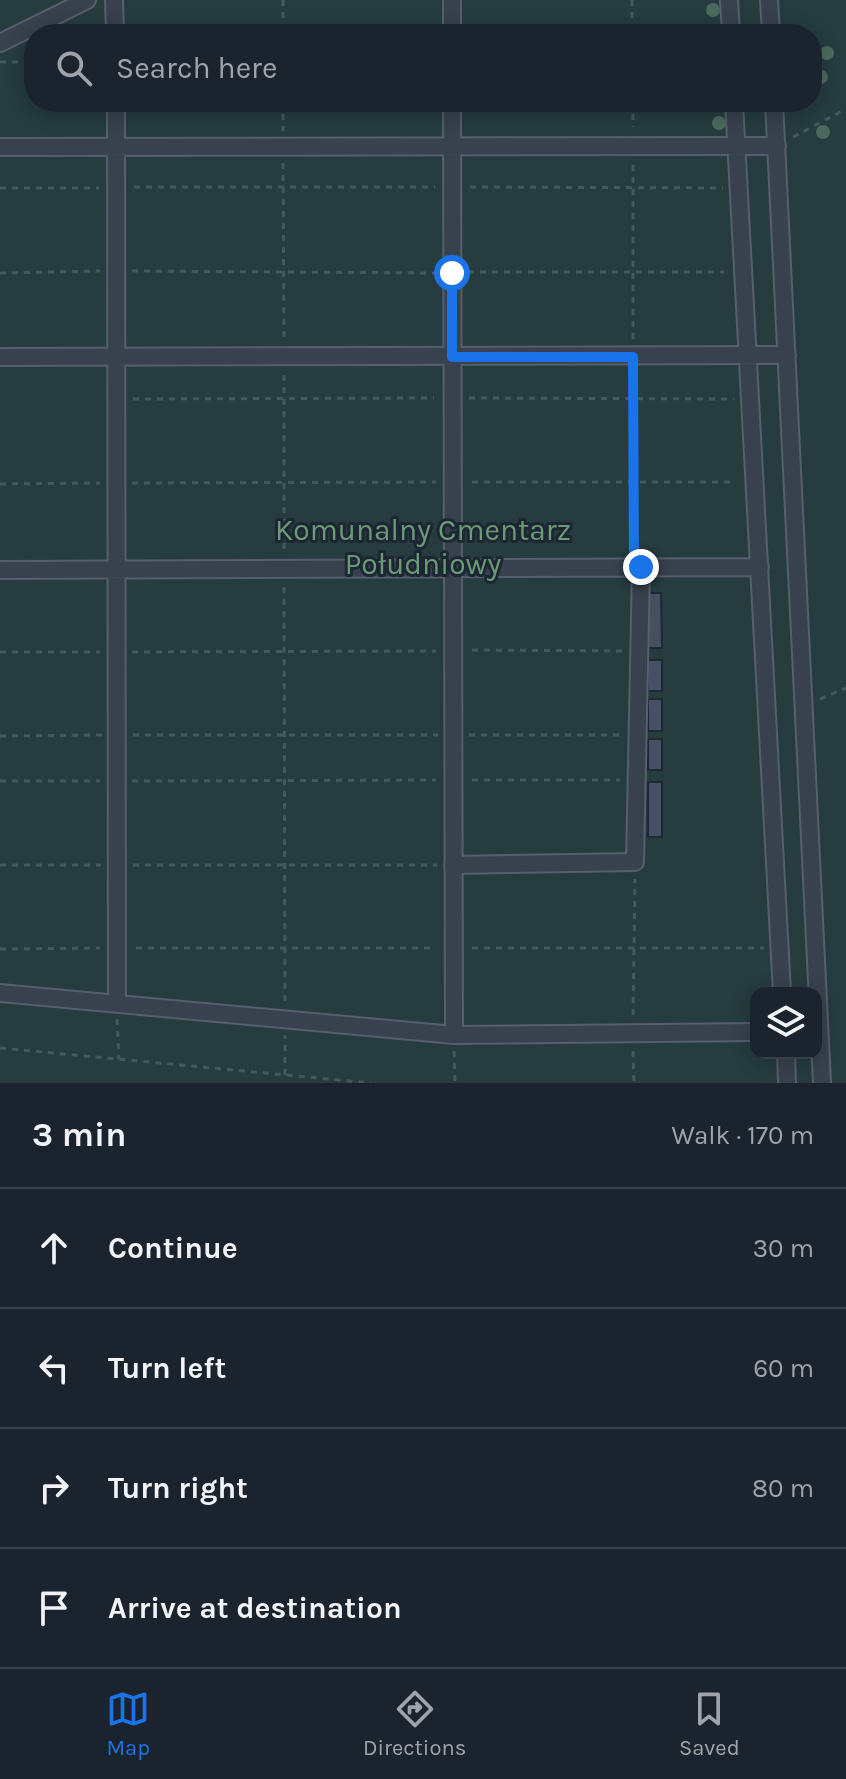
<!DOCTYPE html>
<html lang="en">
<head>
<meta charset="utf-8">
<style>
  :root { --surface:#1b232e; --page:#282f3a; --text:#f1f3f6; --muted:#a0a4aa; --line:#39404a; --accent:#1a73e8 }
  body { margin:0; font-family:Karla,sans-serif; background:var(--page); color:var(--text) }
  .controls { position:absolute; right:24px; bottom:24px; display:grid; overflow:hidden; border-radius:16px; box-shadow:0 4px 20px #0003 }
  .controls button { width:72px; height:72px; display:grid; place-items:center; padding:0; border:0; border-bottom:2px solid var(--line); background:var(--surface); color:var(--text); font:40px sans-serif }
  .stop { position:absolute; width:24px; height:24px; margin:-18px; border:6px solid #1a73e8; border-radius:50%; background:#fff }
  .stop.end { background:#1a73e8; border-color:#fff; box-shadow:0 2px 8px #0008 }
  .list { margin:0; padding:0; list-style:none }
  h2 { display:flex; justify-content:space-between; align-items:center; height:104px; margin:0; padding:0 32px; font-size:34px }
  h2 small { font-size:26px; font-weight:400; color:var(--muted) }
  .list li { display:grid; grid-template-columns:52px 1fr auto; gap:24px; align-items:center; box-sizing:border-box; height:120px; padding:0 32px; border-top:2px solid var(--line) }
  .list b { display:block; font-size:30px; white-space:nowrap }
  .list em { font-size:26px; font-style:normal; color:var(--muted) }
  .icon { flex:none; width:44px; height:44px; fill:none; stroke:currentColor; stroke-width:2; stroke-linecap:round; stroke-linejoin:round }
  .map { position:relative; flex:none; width:846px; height:1083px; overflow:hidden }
  .search { position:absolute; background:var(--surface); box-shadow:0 4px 20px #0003; left:24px; right:24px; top:24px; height:88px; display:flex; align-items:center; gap:20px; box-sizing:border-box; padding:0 28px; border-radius:32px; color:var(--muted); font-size:30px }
  .sheet { height:584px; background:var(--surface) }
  nav { display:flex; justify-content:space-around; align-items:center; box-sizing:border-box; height:112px; border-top:2px solid var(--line); background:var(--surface); font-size:22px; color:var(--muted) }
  nav a { display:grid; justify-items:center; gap:4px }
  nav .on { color:var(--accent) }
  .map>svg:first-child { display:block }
  .green { fill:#263c3f; fill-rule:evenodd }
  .building { fill:#455162; stroke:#1f2835; stroke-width:2 }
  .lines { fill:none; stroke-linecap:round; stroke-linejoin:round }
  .street-casing { stroke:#565f6c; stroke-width:20 }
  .path { stroke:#44595c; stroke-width:3; stroke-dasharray:6 6; stroke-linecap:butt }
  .street { stroke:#38414e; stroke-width:16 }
  .tree { fill:#4b6a5d }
  .route { stroke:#1a73e8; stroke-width:10 }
  .labels { text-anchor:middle; stroke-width:6; stroke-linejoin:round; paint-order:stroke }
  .park-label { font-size:30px; fill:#6b9a76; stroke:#1d2633 }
</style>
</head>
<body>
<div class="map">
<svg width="846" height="1083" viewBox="0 0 846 1083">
  <rect width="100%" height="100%" fill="#242f3e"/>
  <path class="green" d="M0 0H846V1083H0ZM34 34H812V102H34ZM756 993H816V1053H756Z"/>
  <path class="building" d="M647 593H661L662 648H647Z
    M647 660H662V691H648Z
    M648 699H662V731H648Z
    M648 739H662V770H648Z
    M648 782H662V837H648Z"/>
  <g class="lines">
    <g class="street-casing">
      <path id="street" d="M114 0 115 34
        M729 0 731 34
        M769 0 771 34
        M452 34V0
        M0 43 87 0
        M116 102 117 1004
        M452 102 454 1035
        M734 102 782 993
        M774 102 822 1083
        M0 147 777 146
        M0 357 787 355
        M0 570 760 567
        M453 865 635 862 641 567
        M0 993 454 1035 756 1032
        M786 1053 787 1083"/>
    </g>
    <path class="path" d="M283 0V34
      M632 0V34
      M0 62H34
      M283 102V131
      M633 102V127
      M793 137 846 109
      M283 163 284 339
      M134 187H435
      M470 187 723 188
      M0 188H99
      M132 271 436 273
      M468 272H724
      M0 273 100 271
      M633 339V163
      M633 371 634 551
      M284 375V551
      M469 398 734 399
      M133 399 434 398
      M472 482H736
      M132 483 436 482
      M0 484 100 483
      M284 587 285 1003
      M472 650 624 651
      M0 652H100
      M132 652 436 651
      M820 699 846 688
      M133 735H438
      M469 735H622
      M0 736 102 735
      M472 780H620
      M0 781H100
      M132 781 436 780
      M0 865H101
      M133 865H437
      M136 948H436
      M472 948H764
      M0 949 100 948
      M633 1015 635 879
      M117 1019 119 1059
      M0 1048 371 1083
      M454 1051 455 1083
      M633 1051 634 1083
      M285 1075V1035"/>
    <use href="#street" class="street"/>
  </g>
  <g class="tree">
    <circle cx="713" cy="10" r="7"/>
    <circle cx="827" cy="53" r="7"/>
    <circle cx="821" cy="77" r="7"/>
    <circle cx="719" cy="123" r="7"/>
    <circle cx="823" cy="132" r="7"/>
  </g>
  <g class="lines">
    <path class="route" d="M452 273V357H633L634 567H641"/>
  </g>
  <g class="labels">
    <g class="park-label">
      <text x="423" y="540">Komunalny Cmentarz<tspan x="423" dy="34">Południowy</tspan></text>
    </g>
  </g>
</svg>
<div class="controls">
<button><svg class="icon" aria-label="layers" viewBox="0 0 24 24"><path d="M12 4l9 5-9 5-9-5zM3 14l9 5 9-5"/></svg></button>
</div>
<div class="stop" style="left:452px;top:273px"></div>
<div class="stop end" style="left:641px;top:567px"></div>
<div class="search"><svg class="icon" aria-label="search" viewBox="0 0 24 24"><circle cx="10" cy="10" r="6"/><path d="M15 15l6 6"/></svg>Search here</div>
</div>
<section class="sheet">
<h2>3 min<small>Walk · 170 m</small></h2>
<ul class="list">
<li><svg class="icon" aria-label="ahead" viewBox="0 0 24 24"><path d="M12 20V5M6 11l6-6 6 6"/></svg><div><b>Continue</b></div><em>30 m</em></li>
<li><svg class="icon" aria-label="left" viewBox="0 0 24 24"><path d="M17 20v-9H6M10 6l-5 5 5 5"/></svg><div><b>Turn left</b></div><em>60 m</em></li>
<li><svg class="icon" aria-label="right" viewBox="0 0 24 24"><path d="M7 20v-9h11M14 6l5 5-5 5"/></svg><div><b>Turn right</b></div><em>80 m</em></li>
<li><svg class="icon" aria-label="arrive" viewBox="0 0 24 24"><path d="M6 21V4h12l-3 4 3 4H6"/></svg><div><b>Arrive at destination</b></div></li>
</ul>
</section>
<nav>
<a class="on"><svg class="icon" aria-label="map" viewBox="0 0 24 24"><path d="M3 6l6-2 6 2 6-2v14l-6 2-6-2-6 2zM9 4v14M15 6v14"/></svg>Map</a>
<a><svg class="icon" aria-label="directions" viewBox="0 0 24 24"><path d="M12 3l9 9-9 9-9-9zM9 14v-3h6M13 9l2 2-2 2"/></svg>Directions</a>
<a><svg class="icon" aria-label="saved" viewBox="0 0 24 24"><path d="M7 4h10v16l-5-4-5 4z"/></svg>Saved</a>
</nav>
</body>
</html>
